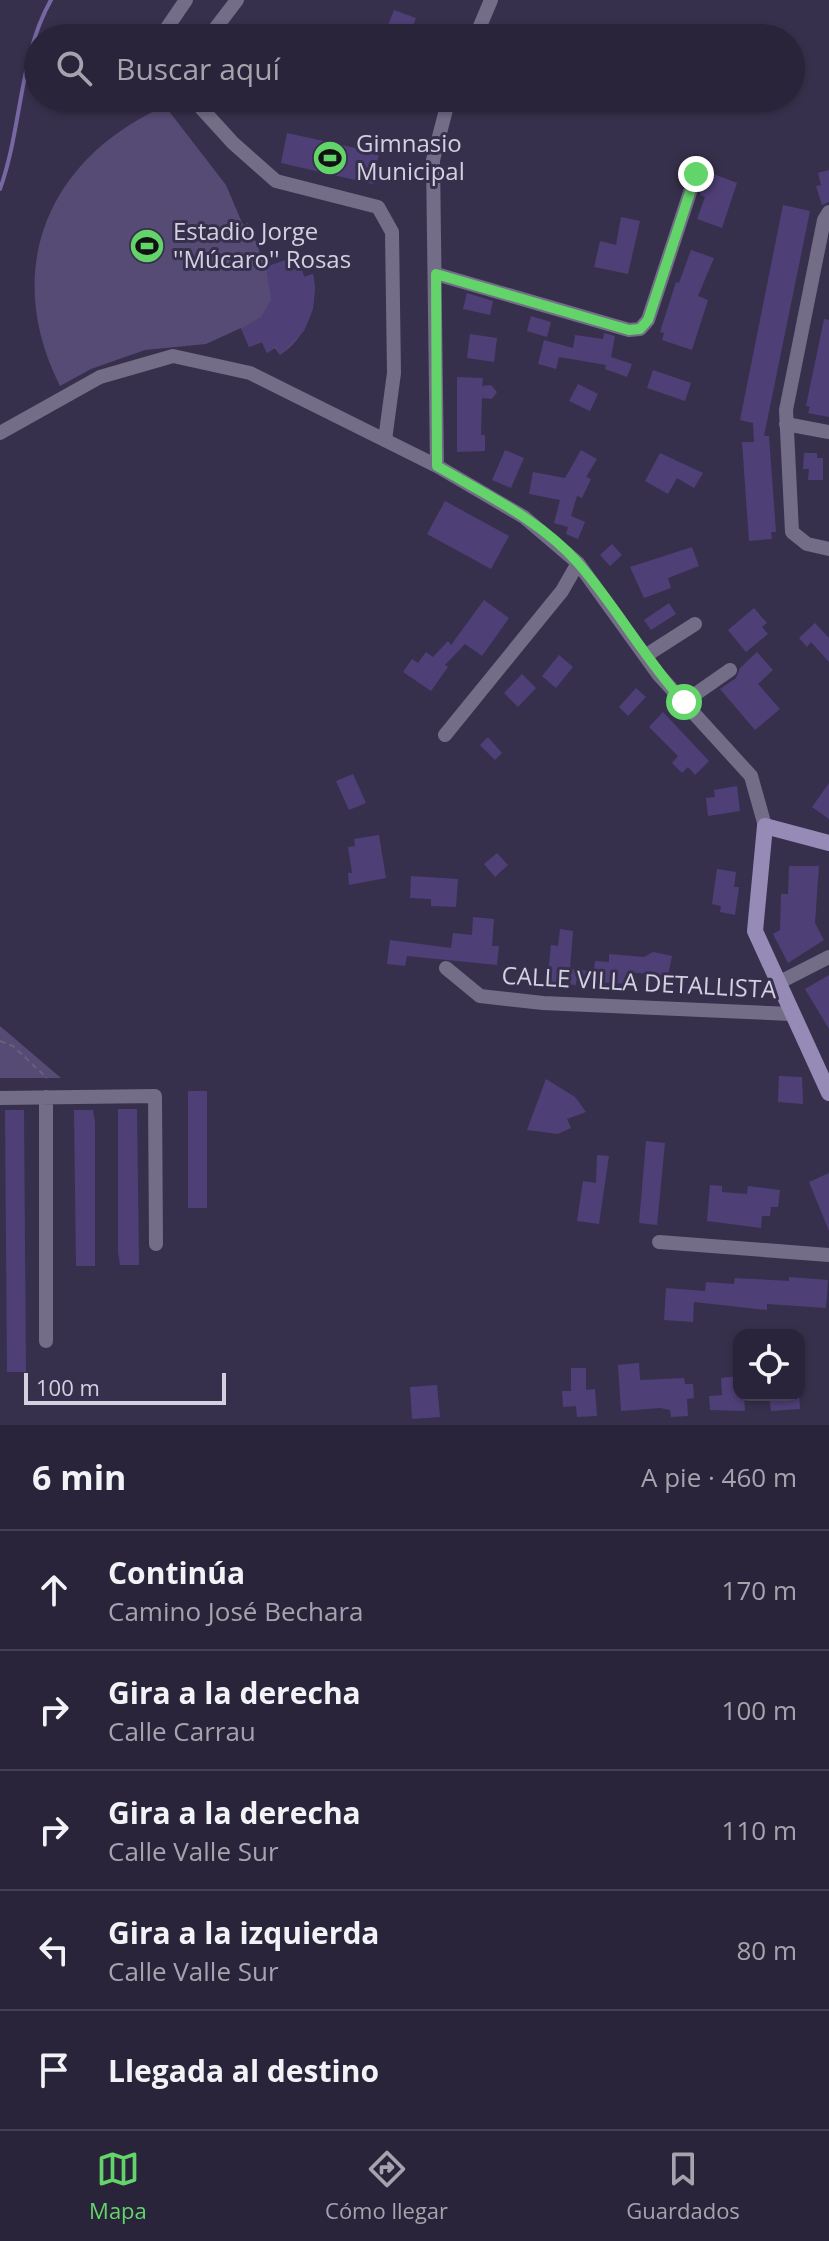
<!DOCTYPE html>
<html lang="es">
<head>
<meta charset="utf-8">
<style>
  :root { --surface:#292439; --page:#353044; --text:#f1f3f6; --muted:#a5a4ae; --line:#454153; --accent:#62d469 }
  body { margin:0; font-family:"Open Sans",sans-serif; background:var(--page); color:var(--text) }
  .controls { position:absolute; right:24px; bottom:24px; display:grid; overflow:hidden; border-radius:16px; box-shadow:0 2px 6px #0004 }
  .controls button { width:72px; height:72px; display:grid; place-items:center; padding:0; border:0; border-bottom:2px solid var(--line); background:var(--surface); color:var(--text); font:40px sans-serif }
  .scale { position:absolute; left:24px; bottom:20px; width:202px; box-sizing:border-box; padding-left:8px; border:4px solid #d3d0e1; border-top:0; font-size:22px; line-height:28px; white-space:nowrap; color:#d3d0e1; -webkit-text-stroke:6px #37304c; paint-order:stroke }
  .stop { position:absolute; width:24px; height:24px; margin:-18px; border:6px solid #62d469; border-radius:50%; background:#fff }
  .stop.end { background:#62d469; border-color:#fff; box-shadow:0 2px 8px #0008 }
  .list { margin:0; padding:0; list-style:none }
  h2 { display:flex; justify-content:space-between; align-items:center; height:104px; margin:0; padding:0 32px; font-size:34px }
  h2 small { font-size:26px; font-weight:400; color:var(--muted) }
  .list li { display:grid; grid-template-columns:52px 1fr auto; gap:24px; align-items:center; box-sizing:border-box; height:120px; padding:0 32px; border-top:2px solid var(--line) }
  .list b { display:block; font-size:30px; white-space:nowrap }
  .list p { margin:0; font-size:26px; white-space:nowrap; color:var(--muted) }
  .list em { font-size:26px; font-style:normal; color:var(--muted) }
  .icon { flex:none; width:44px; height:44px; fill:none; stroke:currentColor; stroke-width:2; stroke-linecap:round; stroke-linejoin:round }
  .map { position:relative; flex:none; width:829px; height:1425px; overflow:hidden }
  .search { position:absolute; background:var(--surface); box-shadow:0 2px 6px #0004; left:24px; right:24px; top:24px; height:88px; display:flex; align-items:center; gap:20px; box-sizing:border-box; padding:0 28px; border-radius:44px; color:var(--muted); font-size:30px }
  .sheet { height:704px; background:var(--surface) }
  nav { display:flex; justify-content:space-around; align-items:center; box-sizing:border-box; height:112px; border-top:2px solid var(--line); background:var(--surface); font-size:22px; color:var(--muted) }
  nav a { display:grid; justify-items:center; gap:4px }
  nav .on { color:var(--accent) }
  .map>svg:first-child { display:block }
  .green { fill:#554b74 }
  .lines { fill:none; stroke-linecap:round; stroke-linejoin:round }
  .stream { stroke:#7768a4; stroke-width:4 }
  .building { fill:#4f3f77 }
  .path { stroke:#67617a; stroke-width:2; stroke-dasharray:6 4; stroke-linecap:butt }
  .street { stroke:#736d88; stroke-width:14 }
  .secondary { stroke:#958bb6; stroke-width:16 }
  .route { stroke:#62d469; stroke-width:10 }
  .labels { text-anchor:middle; stroke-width:6; stroke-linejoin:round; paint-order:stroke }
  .poi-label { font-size:24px; fill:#d3d0e1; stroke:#37304c; text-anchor:start }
  .street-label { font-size:24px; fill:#d3d0e1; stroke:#37304c }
</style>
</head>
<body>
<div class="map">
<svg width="829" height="1425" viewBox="0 0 829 1425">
  <rect width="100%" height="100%" fill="#37304c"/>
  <path class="green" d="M165 106 226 185 243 225 248 223 266 267 286 260 290 271 301 267 304 277 313 274C319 305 307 337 280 355L275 348 267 353 262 342 249 347 241 328 206 344 145 350 91 369 60 386C1 269 48 158 165 106Z
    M0 1026 61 1078H0Z"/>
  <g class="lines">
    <path class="stream" d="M0 189C22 128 19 56 51 0"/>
  </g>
  <path class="building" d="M394 10 416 18 408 38H383Z
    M287 133 379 153 373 184 281 163Z
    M829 170V202L822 205 816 186 821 185 818 173Z
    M706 171 737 183 722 228 697 219 705 197 700 195Z
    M783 205 810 211 764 436H769L776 532H771L772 539 749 541 742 442H754L753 423 740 420Z
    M621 217 640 221 628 274 594 267 600 241 616 245Z
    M691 250 714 258 698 296 708 300 692 350 662 340 664 333 660 332 676 282 679 283Z
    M286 260 290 271 301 267 304 277 313 274 315 287 313 309 304 331 280 355 276 346 267 353 262 342 249 347 242 328 261 317 271 300 266 267Z
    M467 293 493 301 490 315 463 309Z
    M531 316 551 322 547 337 527 331Z
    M824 319 829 320V417L808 413 810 407 806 406Z
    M604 333 615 336 611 357 632 364 627 377 605 369 606 365 559 357 556 369 538 364 544 340 573 348 575 335 603 339Z
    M470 334 497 338 494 362 467 358Z
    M653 370 691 383 685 401 647 388Z
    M457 377 483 378 482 386 491 385 497 392 492 399 482 398 481 435H485V451L457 452Z
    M578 384 598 394 590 411 569 401Z
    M505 450 524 458 511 488 492 480Z
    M581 450 597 459 586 477 591 479 582 498 577 496 571 516 585 522 578 539 566 534 568 527 554 523 560 500 529 494 533 472 565 478Z
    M660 453 703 473 694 488 677 478 668 494 645 481Z
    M804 453H817V458H823V480H808L809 469H803Z
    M445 501 509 536 491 569 427 534Z
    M612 544 622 555 610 566 600 555Z
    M692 547 699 566 668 578 671 588 644 598 630 567Z
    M484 600 509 618 482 656 465 644 445 665 448 667 431 691 403 672 412 659 418 663 426 652 433 657 448 641 451 645Z
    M669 603 676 614 651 630 644 620Z
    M754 608 767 623 762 627 768 634 746 652 728 630Z
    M815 623 829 638V662L811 642 807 647 799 638Z
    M757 652 773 670 758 684 780 709 755 730 720 689 736 678 740 668Z
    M559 655 573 667 556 688 542 676Z
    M522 674 536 688 518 707 504 693Z
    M636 688 646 697 628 716 619 707Z
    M663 712 709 761 695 775 688 767 682 773 672 763 678 756 649 727Z
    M488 737 502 753 495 760 480 745Z
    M353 774 366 803 349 810 336 781Z
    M829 783V819L812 807Z
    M737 786 740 811 708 816 706 798 715 797 714 790Z
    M379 835 386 878 349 885 348 873H352L348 847 355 846 354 839Z
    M497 853 508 865 495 877 484 864Z
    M789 866H819L815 923 824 940 788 963 773 934 780 930 781 894H788Z
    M717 869 736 872 734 887H739L735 915 720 912 721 906 712 904Z
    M411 876 458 879 456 907 431 906V899L410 898Z
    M473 917 494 919 492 946H499L497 965 407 956 405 966 387 964 390 940 451 948 453 933 472 935Z
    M560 929 573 931 570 969 594 971 595 961 609 962V954L644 957 653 952 672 956 668 976 630 972 629 984 576 981V985L547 983 551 945 558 946Z
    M829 975V1029L805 989Z
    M779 1076 802 1077 803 1104 778 1102Z
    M546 1079 575 1097 586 1112 567 1119 571 1128 558 1134 527 1130Z
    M188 1091H207V1208H188Z
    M118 1109H137L139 1265H120L118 1252Z
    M5 1110H24L26 1372H7Z
    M74 1110H93L95 1122V1266H76Z
    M646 1141 665 1143 657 1225 639 1223Z
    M597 1155 609 1156 599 1224 577 1221 583 1181 596 1183Z
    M829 1173V1231L809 1182Z
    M710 1185 722 1186V1192L747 1194 748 1186 780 1190 778 1207H771L770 1216H762L761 1228 707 1221Z
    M789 1277 828 1280 826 1308 767 1304V1310L694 1302 693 1322 664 1320 666 1288 705 1291 706 1282 734 1284 735 1278 789 1281Z
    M639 1363 640 1380 684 1378 685 1384H693L694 1398 687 1399 688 1416 671 1417 670 1410 660 1408 621 1411 618 1365Z
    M571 1368H586V1390L595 1389 597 1416 577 1417 576 1406 563 1407 562 1391H571Z
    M739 1376V1395H744L745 1411 710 1410 709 1396 722 1395 721 1378Z
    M437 1385 440 1417 412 1419 410 1387Z
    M769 1395H799L800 1409 771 1411Z"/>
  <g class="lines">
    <path class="path" d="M0 1041 13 1046 47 1078"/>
    <path class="street" d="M160 38 186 0
      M208 38 237 0
      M475 38 491 0
      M192 98 233 143 276 181 378 207 392 232 394 373 385 440
      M829 212 824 220 786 410 792 532 807 544 829 549
      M436 274 629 330 640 329 648 320 696 174
      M786 424 829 432
      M0 433 100 377 173 356 250 373 437 466 524 517 578 563 658 674 751 776 765 826
      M437 466 433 160 449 98
      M645 656 695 624
      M684 702 730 670
      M445 735 562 591 578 563
      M446 968 480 996 543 1003 791 1014
      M776 984 829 957
      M0 1098 155 1096 156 1244
      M659 1242 829 1255
      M46 1341V1097"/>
    <path class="secondary" d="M829 843 765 826 755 931 829 1093"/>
  </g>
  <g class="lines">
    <path class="route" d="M684 702C645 659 617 608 579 564 542 521 485 494 437 466L436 274 629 330 640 329 648 320 696 174"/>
  </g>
  <defs>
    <g id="stadium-disc" transform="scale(1.8)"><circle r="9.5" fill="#62d469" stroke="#37304c"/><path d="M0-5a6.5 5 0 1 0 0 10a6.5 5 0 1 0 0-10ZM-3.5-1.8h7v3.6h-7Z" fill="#111"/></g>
  </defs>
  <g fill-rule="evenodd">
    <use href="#stadium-disc" x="330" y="158"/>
    <use href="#stadium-disc" x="147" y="246"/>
  </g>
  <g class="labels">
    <g class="poi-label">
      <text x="356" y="152">Gimnasio<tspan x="356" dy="28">Municipal</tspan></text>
      <text x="173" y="240">Estadio Jorge<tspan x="173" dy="28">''Múcaro'' Rosas</tspan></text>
    </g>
    <g class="street-label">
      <text transform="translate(639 983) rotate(3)" y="8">CALLE VILLA DETALLISTA</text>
    </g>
  </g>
</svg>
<div class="controls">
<button><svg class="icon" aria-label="locate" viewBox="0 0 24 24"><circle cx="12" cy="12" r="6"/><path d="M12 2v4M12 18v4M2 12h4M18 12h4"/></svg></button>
</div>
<div class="scale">100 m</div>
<div class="stop" style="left:684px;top:702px"></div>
<div class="stop end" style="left:696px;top:174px"></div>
<div class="search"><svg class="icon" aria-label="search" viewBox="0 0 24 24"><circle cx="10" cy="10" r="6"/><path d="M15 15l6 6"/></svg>Buscar aquí</div>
</div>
<section class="sheet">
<h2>6 min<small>A pie · 460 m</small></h2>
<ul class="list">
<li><svg class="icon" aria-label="ahead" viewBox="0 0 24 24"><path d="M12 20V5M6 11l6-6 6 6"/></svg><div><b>Continúa</b><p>Camino José Bechara</p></div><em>170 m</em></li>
<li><svg class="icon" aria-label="right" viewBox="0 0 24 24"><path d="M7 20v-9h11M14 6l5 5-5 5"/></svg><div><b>Gira a la derecha</b><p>Calle Carrau</p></div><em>100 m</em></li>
<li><svg class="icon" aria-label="right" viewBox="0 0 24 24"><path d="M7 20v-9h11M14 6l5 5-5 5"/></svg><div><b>Gira a la derecha</b><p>Calle Valle Sur</p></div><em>110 m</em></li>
<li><svg class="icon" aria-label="left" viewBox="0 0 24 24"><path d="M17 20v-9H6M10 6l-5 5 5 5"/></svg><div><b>Gira a la izquierda</b><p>Calle Valle Sur</p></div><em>80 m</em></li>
<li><svg class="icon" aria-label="arrive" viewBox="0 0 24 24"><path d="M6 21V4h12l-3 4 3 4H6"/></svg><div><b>Llegada al destino</b></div></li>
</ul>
</section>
<nav>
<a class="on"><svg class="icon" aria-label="map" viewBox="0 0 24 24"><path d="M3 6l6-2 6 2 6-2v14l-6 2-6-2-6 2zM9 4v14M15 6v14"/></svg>Mapa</a>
<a><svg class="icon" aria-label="directions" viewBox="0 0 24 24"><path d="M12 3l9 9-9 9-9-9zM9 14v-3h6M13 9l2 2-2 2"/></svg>Cómo llegar</a>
<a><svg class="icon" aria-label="saved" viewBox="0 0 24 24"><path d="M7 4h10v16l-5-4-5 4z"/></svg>Guardados</a>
</nav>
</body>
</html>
